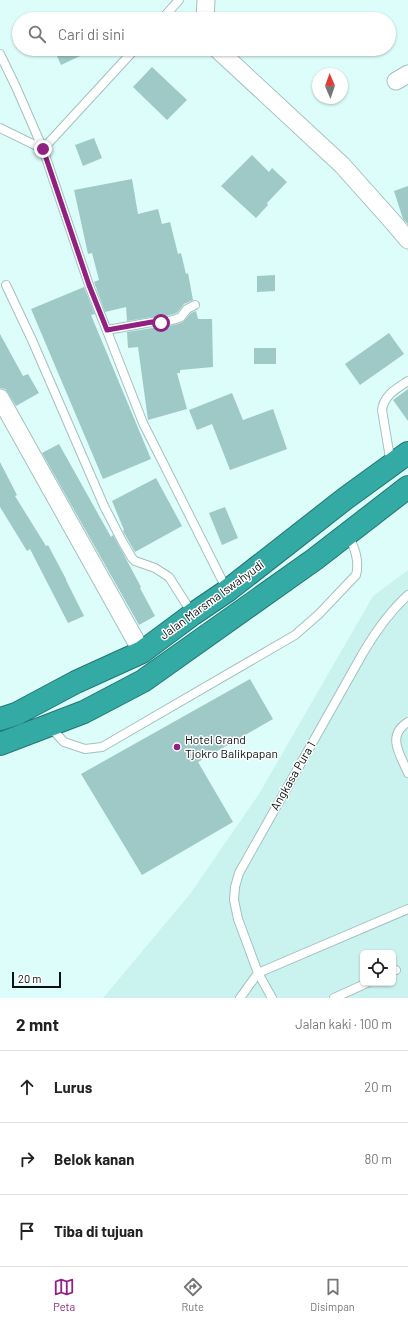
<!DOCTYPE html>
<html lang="id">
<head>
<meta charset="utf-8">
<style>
  :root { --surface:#fff; --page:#f2f2f2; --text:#222; --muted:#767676; --line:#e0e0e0; --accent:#902081 }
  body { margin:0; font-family:Barlow,sans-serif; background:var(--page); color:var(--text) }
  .controls { position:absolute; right:12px; bottom:12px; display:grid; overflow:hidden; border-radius:6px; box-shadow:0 1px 3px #0004 }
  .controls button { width:36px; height:36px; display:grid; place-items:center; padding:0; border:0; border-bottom:1px solid var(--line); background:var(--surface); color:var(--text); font:20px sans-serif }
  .compass { position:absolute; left:312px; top:68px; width:36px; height:36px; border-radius:50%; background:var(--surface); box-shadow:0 1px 3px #0004; rotate:358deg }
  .scale { position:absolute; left:12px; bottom:10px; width:49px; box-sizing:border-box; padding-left:4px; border:2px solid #071211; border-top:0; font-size:11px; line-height:14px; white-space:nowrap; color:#071211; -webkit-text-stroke:3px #fff; paint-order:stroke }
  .stop { position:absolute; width:12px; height:12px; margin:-9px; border:3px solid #902081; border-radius:50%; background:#fff }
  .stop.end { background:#902081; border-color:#fff; box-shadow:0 1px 4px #0008 }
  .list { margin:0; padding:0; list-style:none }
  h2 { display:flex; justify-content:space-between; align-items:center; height:52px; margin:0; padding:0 16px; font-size:17px }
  h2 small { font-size:13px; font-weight:400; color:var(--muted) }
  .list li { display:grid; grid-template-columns:26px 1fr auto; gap:12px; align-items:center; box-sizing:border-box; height:72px; padding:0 16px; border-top:1px solid var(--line) }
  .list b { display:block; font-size:15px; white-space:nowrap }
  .list em { font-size:13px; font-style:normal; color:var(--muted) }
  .icon { flex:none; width:22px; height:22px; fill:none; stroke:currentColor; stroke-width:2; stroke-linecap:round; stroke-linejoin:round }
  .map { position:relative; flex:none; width:408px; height:998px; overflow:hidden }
  .search { position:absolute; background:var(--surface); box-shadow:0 1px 3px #0004; left:12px; right:12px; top:12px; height:44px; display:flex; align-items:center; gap:10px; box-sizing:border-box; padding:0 14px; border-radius:22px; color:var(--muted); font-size:15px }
  .sheet { height:268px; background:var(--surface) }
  nav { display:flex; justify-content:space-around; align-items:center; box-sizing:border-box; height:56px; border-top:1px solid var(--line); background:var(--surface); font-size:11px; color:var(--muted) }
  nav a { display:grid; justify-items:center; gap:2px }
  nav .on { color:var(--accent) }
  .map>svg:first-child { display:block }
  .built { fill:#caf3f0; fill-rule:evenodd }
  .building { fill:#9fc9c6 }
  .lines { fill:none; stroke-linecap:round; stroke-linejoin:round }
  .lane-casing { stroke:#a3c1bf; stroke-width:10 }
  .street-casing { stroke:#a3c1bf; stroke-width:19 }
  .highway-casing { stroke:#247571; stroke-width:24 }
  .lane { stroke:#fff; stroke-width:8 }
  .street { stroke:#fff; stroke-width:17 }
  .highway { stroke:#34aaa5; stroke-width:22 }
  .route { stroke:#902081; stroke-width:5 }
  .poi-dot { fill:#902081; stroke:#fff; stroke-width:1.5 }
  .labels { text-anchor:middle; stroke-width:3; stroke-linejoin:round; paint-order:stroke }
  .street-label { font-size:12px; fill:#071211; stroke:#fff }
  .poi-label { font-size:12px; fill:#071211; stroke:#fff; text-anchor:start }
</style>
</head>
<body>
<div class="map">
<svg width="408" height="998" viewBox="0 0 408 998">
  <rect width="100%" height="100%" fill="#ddfdfa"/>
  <path class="built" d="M408 570V998H103L190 894 259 794 373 596ZM363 953H393V983H363Z"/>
  <path class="building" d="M54 49H95L61 65Z
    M152 67 187 100 167 120 133 87Z
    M94 138 102 158 83 166 75 145Z
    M252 155 269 172 272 168 287 182 267 203 268 205 256 218 221 186Z
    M132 179 138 214 158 209 162 224 170 222 178 254 181 253 186 274 188 273 193 300 184 304 178 312 174 314 161 317H151L127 321 126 307 105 312 94 282 99 280 92 253 88 254 74 190Z
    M408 186V224L403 219 394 191Z
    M275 275V291L257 292V276Z
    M84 287 95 314 91 315 151 459 103 479 31 309Z
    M196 311 198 319H212L213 367 180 370V373H177L187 409 148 420 138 347 128 348 127 332 152 328H162L178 324 183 322 191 313Z
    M389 333 404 354 360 385 345 364Z
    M0 334 23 376 28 374 39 393 16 406 8 393 5 389 0 388Z
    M254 348H276V364H254Z
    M408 389V421L393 400Z
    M232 393 243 420 273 409 287 449 230 470 212 424 197 430 189 410Z
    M59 444 111 537 113 535 125 557 141 587 140 588 155 616 139 625 42 453Z
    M0 462 17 495 15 496 46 546 48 545 66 579V580L84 616 68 623 30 549 27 551 0 507Z
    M156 478 182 526 135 552 123 531 124 530 112 501Z
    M225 507 238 538 222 545 209 513Z
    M250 679 273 719 198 762 233 822 142 875 81 774Z"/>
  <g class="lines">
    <g class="lane-casing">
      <path id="lane" d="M162 19 179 0
        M0 54 16 87 43 149 89 285 143 423 227 590
        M0 128 43 149
        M43 149 135 49
        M6 285 32 340 104 506 122 541 132 558 135 561 155 568 169 577 192 613
        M107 330 152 322 161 323 176 319 181 317 187 309 195 305
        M391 464 382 410C384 395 396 389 408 381
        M408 722C386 736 400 754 408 773
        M50 727 64 742 85 749 102 747 295 635 319 614 356 575C360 560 354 547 348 534
        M393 971 396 970
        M240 998 258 973 408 909
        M272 998 258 973 238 919 234 900 235 887 239 873 363 653C376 631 389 612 408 595
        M334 998 367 983"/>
    </g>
    <g class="street-casing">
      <path id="street" d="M205 19 206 0
        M217 49 342 165 392 221 408 240
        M396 81 408 74
        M0 398 142 652"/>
    </g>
    <g class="highway-casing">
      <path id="highway" d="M0 719 16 714 76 682 142 652 193 614 227 591 346 498 408 453
        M0 744 84 712 143 681 315 559 408 487"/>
    </g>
    <use href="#lane" class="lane"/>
    <use href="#street" class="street"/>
    <use href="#highway" class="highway"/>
  </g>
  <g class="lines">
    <path class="route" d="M43 149 89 285 107 330 152 322 161 323"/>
  </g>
  <circle class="poi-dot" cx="177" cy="747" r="4"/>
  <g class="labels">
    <g class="street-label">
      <text transform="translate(212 600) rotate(-36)" y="4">Jalan Marsma Iswahyudi</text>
      <text transform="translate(293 776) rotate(-60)" y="4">Angkasa Pura 1</text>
    </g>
    <g class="poi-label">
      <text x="185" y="744">Hotel Grand<tspan x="185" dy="14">Tjokro Balikpapan</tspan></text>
    </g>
  </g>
</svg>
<div class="controls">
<button><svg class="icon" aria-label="locate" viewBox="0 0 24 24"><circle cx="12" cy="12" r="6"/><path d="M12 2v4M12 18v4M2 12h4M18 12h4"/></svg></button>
</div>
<svg class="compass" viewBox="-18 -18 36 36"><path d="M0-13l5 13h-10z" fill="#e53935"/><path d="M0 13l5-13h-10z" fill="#767676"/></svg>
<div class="scale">20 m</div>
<div class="stop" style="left:161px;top:323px"></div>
<div class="stop end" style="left:43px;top:149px"></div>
<div class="search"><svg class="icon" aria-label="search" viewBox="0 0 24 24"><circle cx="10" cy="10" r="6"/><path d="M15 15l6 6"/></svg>Cari di sini</div>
</div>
<section class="sheet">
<h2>2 mnt<small>Jalan kaki · 100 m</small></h2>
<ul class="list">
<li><svg class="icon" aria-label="ahead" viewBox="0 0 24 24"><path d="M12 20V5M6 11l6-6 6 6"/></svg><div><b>Lurus</b></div><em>20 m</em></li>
<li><svg class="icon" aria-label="right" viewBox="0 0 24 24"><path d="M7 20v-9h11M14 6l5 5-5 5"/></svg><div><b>Belok kanan</b></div><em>80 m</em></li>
<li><svg class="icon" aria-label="arrive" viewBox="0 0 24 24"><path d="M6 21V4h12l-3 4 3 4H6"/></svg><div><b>Tiba di tujuan</b></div></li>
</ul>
</section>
<nav>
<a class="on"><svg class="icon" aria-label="map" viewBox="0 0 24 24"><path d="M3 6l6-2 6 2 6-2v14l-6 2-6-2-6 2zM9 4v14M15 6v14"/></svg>Peta</a>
<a><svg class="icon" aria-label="directions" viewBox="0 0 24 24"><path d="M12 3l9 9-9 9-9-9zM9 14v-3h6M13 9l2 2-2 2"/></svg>Rute</a>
<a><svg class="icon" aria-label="saved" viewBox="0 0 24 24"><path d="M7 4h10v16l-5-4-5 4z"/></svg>Disimpan</a>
</nav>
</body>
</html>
